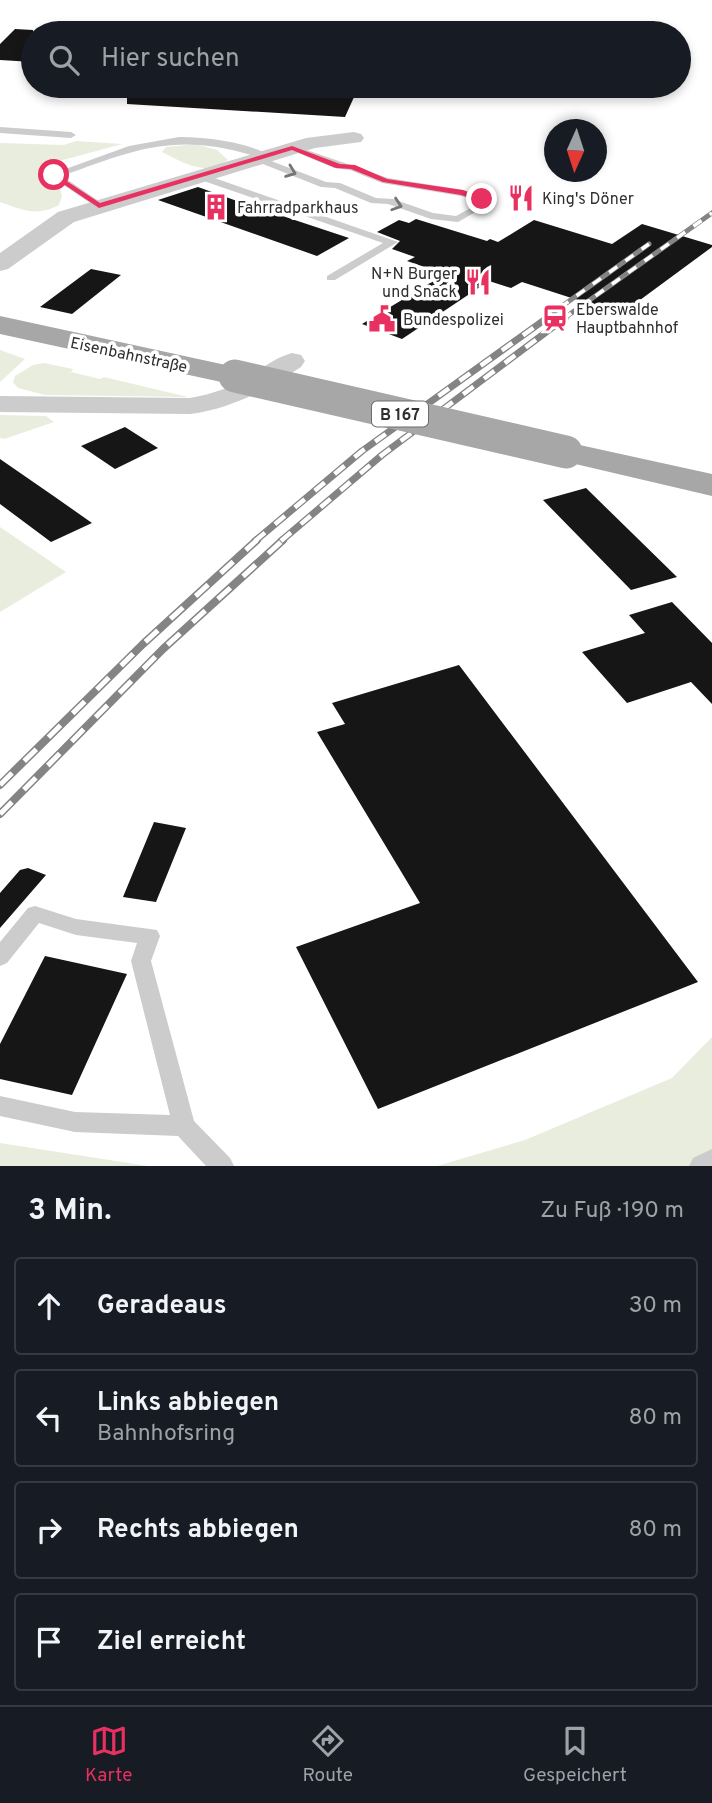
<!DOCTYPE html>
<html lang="de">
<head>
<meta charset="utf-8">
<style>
  :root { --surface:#171b24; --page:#242831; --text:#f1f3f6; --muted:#9ea1a6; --line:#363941; --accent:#e83061 }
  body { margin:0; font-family:Overpass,sans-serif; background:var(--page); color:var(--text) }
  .compass { position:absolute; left:544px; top:119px; width:63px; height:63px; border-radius:50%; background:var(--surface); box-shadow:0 4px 10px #0003; rotate:183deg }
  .stop { position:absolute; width:21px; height:21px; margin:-16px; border:5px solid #e83061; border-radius:50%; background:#fff }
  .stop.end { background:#e83061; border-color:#fff; box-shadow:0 2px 7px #0008 }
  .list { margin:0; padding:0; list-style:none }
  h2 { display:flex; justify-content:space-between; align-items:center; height:91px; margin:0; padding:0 28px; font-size:30px }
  h2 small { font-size:23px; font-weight:400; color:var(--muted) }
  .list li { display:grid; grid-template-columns:46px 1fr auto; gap:21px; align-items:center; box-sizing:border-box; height:98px; margin:0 14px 14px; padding:0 14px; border:2px solid var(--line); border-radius:7px }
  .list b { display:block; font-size:26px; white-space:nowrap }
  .list p { margin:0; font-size:23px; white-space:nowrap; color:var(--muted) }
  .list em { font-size:23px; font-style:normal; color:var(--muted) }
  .icon { flex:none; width:38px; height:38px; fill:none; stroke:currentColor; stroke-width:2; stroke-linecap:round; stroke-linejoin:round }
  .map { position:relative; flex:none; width:712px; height:1166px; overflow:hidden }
  .search { position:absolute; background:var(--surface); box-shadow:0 4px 10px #0003; left:21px; right:21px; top:21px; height:77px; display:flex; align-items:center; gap:18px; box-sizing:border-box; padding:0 24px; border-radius:38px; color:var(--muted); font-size:26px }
  .sheet { height:539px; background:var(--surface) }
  nav { display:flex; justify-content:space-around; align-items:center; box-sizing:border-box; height:98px; border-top:2px solid var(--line); background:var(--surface); font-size:19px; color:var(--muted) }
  nav a { display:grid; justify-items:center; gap:4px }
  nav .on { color:var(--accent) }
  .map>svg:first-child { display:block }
  .green { fill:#e9eddd }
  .building { fill:#161616 }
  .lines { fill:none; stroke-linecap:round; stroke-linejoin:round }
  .lane { fill:#ccc; fill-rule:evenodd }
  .street { fill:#ccc; fill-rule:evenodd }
  .primary { fill:#a7a7a7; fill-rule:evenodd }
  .rail-far2-casing { stroke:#848484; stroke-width:5 }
  .rail-far1-casing { stroke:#848484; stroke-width:7 }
  .rail-casing { stroke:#848484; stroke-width:8 }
  .rail-far2 { stroke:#fff; stroke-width:3.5; stroke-dasharray:10; stroke-linecap:butt }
  .rail-far1 { stroke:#fff; stroke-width:4.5; stroke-dasharray:13; stroke-linecap:butt }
  .rail { stroke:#fff; stroke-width:5; stroke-dasharray:17; stroke-linecap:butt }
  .primary-bridge { stroke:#a7a7a7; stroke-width:33 }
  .oneway { stroke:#767676 }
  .route { fill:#e83061 }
  .labels { text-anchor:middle; stroke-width:7; stroke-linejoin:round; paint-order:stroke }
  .far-poi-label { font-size:16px; fill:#2f2f2f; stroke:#fff; text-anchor:start }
  .far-street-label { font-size:16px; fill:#2f2f2f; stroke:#fff }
  .shield { fill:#fff; stroke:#6d6d6d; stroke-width:2 }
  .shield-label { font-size:16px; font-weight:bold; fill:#2f2f2f }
</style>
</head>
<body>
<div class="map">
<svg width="712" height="1166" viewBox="0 0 712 1166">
  <rect width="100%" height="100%" fill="#fff"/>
  <path class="green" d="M76 141 122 144 45 165 49 181 60 188 62 196 59 205C37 217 23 210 0 202V143L64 145Z
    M196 144 217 150 228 160C205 177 184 163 162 152L166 147Z
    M0 350 25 359 0 382Z
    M44 363 73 369 71 372 100 379 104 377 188 397 45 395 18 388 13 382 15 376 33 365Z
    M0 415 46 416 54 422 4 439 0 438Z
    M0 527 66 572 0 612Z
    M712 1037V1166H437L525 1140 672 1078Z
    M0 1143 148 1166H0Z"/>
  <path class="building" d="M15 29 33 30V62L0 60V44Z
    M127 86H359L345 117 127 104Z
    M198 187 237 201 349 238 317 256 158 200Z
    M416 219 487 241 490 239 498 242 534 220 612 244 642 224 712 245V247L621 314 522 282 511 288 489 281 402 339 362 324 445 274 407 261 415 257 392 249 400 241 377 232 399 220 409 223Z
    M91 269 121 275 72 314 40 307Z
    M125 427 158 448 115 469 81 446Z
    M0 459 55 497 92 523 51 542 0 504Z
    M586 488 677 577 631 590 543 500Z
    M672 602 712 643V704L691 682 627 703 582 652 645 633 629 615Z
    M459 665 698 982 378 1109 296 947 420 903 317 732 345 724 332 703Z
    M154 822 186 828 156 902 123 897Z
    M28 868 46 875 0 928V893L20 870Z
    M45 956 127 974 72 1095 0 1079V1044Z"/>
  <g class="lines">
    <path class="lane" d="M0 127 71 132 76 135 71 138 0 133Z
      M179 137C205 137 249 142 270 156L266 159 326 182 340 183 376 198 393 199 433 213 456 216 478 204 477 201 461 196 382 183 350 170 334 168 287 148 295 146 388 178 463 190 486 197 488 205 458 222 431 219 388 204 371 203 335 188 321 187 253 160 254 156 251 155C175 132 133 150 62 176L103 204V208L99 209 49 175 129 146Z
      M195 174H203L398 242 335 280H327V276L383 243 195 178Z
      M35 906 76 919 157 930 160 936 151 961 194 1121 230 1158 234 1166H206L178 1136 75 1132 0 1116V1096L75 1112 170 1115 131 961 137 943 76 935 39 923 7 963 0 966V942L28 908Z
      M712 1149V1166H689L693 1158Z"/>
    <path class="street" d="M354 132 361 134 364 138 361 142 315 148 74 222 8 269 0 271V253L58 212 306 138Z
      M292 353 301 355 305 361 301 367C265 390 233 408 190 414L0 412V396L190 398C213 394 233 387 253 374 265 366 277 357 292 353Z"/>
    <path class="primary" d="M0 316 235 367 246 369 251 376 246 383 235 385 0 334Z
      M566 442 712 474V496L554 459 549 452 554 445Z"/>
    <g class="rail-far2-casing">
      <path id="rail-far2" d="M544 319 649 244
        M563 319 712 213"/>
    </g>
    <g class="rail-far1-casing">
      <path id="rail-far1" d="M255 541 362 451 547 318
        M281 541 382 455 565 318"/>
    </g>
    <g class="rail-casing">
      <path id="rail" d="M0 785 143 644 257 540
        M0 814 163 649 283 540"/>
    </g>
    <use href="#rail-far2" class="rail-far2"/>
    <use href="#rail-far1" class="rail-far1"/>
    <use href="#rail" class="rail"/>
    <path class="primary-bridge" d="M235 376 566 452"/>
  </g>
  <defs><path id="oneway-chevron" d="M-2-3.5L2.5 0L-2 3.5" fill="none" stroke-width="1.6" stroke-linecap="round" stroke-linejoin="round" transform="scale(1.75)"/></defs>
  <g class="oneway">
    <use href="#oneway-chevron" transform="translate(291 172) rotate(21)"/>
    <use href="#oneway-chevron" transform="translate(397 205) rotate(18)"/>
  </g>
  <path class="route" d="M292 146 340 164 355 165 387 179 463 190 485 199 482 201 461 195 383 182 351 169 336 168 292 150 99 208 50 175 56 174 100 203Z"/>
  <defs>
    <g id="restaurant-bare" transform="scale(2.1)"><path d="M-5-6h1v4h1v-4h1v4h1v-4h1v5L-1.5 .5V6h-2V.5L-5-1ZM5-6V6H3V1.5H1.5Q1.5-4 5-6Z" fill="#e83061" stroke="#fff" stroke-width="2.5" paint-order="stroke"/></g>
    <g id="building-bare" transform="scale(2.1)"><path d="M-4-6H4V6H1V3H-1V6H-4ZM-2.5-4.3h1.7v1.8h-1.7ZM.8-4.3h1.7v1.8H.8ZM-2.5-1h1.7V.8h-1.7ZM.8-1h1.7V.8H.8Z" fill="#e83061" stroke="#fff" stroke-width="2.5" paint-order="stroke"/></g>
    <g id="station-bare" transform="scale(2.1)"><path d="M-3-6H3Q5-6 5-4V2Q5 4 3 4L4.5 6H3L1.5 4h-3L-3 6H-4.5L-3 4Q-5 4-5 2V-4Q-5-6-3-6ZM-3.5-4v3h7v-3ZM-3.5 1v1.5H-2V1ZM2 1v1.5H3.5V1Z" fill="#e83061" stroke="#fff" stroke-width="2.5" paint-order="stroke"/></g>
    <g id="civic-bare" transform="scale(2.1)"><path d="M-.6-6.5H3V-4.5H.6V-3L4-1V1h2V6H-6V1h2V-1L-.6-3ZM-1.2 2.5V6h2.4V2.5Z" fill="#e83061" stroke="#fff" stroke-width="2.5" paint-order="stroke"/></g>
  </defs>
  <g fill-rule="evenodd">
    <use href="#restaurant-bare" x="521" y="198"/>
    <use href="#building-bare" x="216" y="207"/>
    <use href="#restaurant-bare" x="478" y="282"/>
    <use href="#station-bare" x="555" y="318"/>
    <use href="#civic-bare" x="382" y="319"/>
  </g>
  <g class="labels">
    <g class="far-poi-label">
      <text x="542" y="204">King's Döner</text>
      <text x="237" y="213">Fahrradparkhaus</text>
      <text x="457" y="279" text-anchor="end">N+N Burger<tspan x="457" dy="18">und Snack</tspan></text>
      <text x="576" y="315">Eberswalde<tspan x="576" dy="18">Hauptbahnhof</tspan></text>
      <text x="403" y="325">Bundespolizei</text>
    </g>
    <g class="far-street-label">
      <text transform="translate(129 354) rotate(12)" y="6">Eisenbahnstraße</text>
    </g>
    <rect class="shield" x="372" y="401.5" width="56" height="25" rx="5"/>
    <g class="shield-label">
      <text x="400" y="420">B 167</text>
    </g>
  </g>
</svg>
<svg class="compass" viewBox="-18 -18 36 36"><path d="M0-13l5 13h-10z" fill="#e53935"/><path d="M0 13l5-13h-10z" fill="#9ea1a6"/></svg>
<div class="stop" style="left:54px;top:175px"></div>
<div class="stop end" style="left:482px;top:199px"></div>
<div class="search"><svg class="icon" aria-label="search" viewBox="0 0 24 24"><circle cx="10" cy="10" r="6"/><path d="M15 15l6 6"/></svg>Hier suchen</div>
</div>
<section class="sheet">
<h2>3 Min.<small>Zu Fuß · 190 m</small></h2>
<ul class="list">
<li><svg class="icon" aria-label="ahead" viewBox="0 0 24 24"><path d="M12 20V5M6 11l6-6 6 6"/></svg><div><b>Geradeaus</b></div><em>30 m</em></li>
<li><svg class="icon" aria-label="left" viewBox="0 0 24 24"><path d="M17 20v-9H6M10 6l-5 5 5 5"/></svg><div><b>Links abbiegen</b><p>Bahnhofsring</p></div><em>80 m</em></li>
<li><svg class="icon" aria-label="right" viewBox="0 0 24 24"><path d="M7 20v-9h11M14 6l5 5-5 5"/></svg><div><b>Rechts abbiegen</b></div><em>80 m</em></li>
<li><svg class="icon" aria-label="arrive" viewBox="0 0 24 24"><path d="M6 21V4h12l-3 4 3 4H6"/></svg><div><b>Ziel erreicht</b></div></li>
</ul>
</section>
<nav>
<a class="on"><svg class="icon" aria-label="map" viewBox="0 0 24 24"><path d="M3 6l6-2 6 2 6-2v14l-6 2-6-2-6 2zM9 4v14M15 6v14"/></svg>Karte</a>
<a><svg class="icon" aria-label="directions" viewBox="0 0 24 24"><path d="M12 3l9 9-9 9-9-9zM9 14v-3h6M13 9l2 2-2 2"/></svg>Route</a>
<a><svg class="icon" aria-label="saved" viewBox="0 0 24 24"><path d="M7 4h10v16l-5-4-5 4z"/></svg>Gespeichert</a>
</nav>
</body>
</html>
